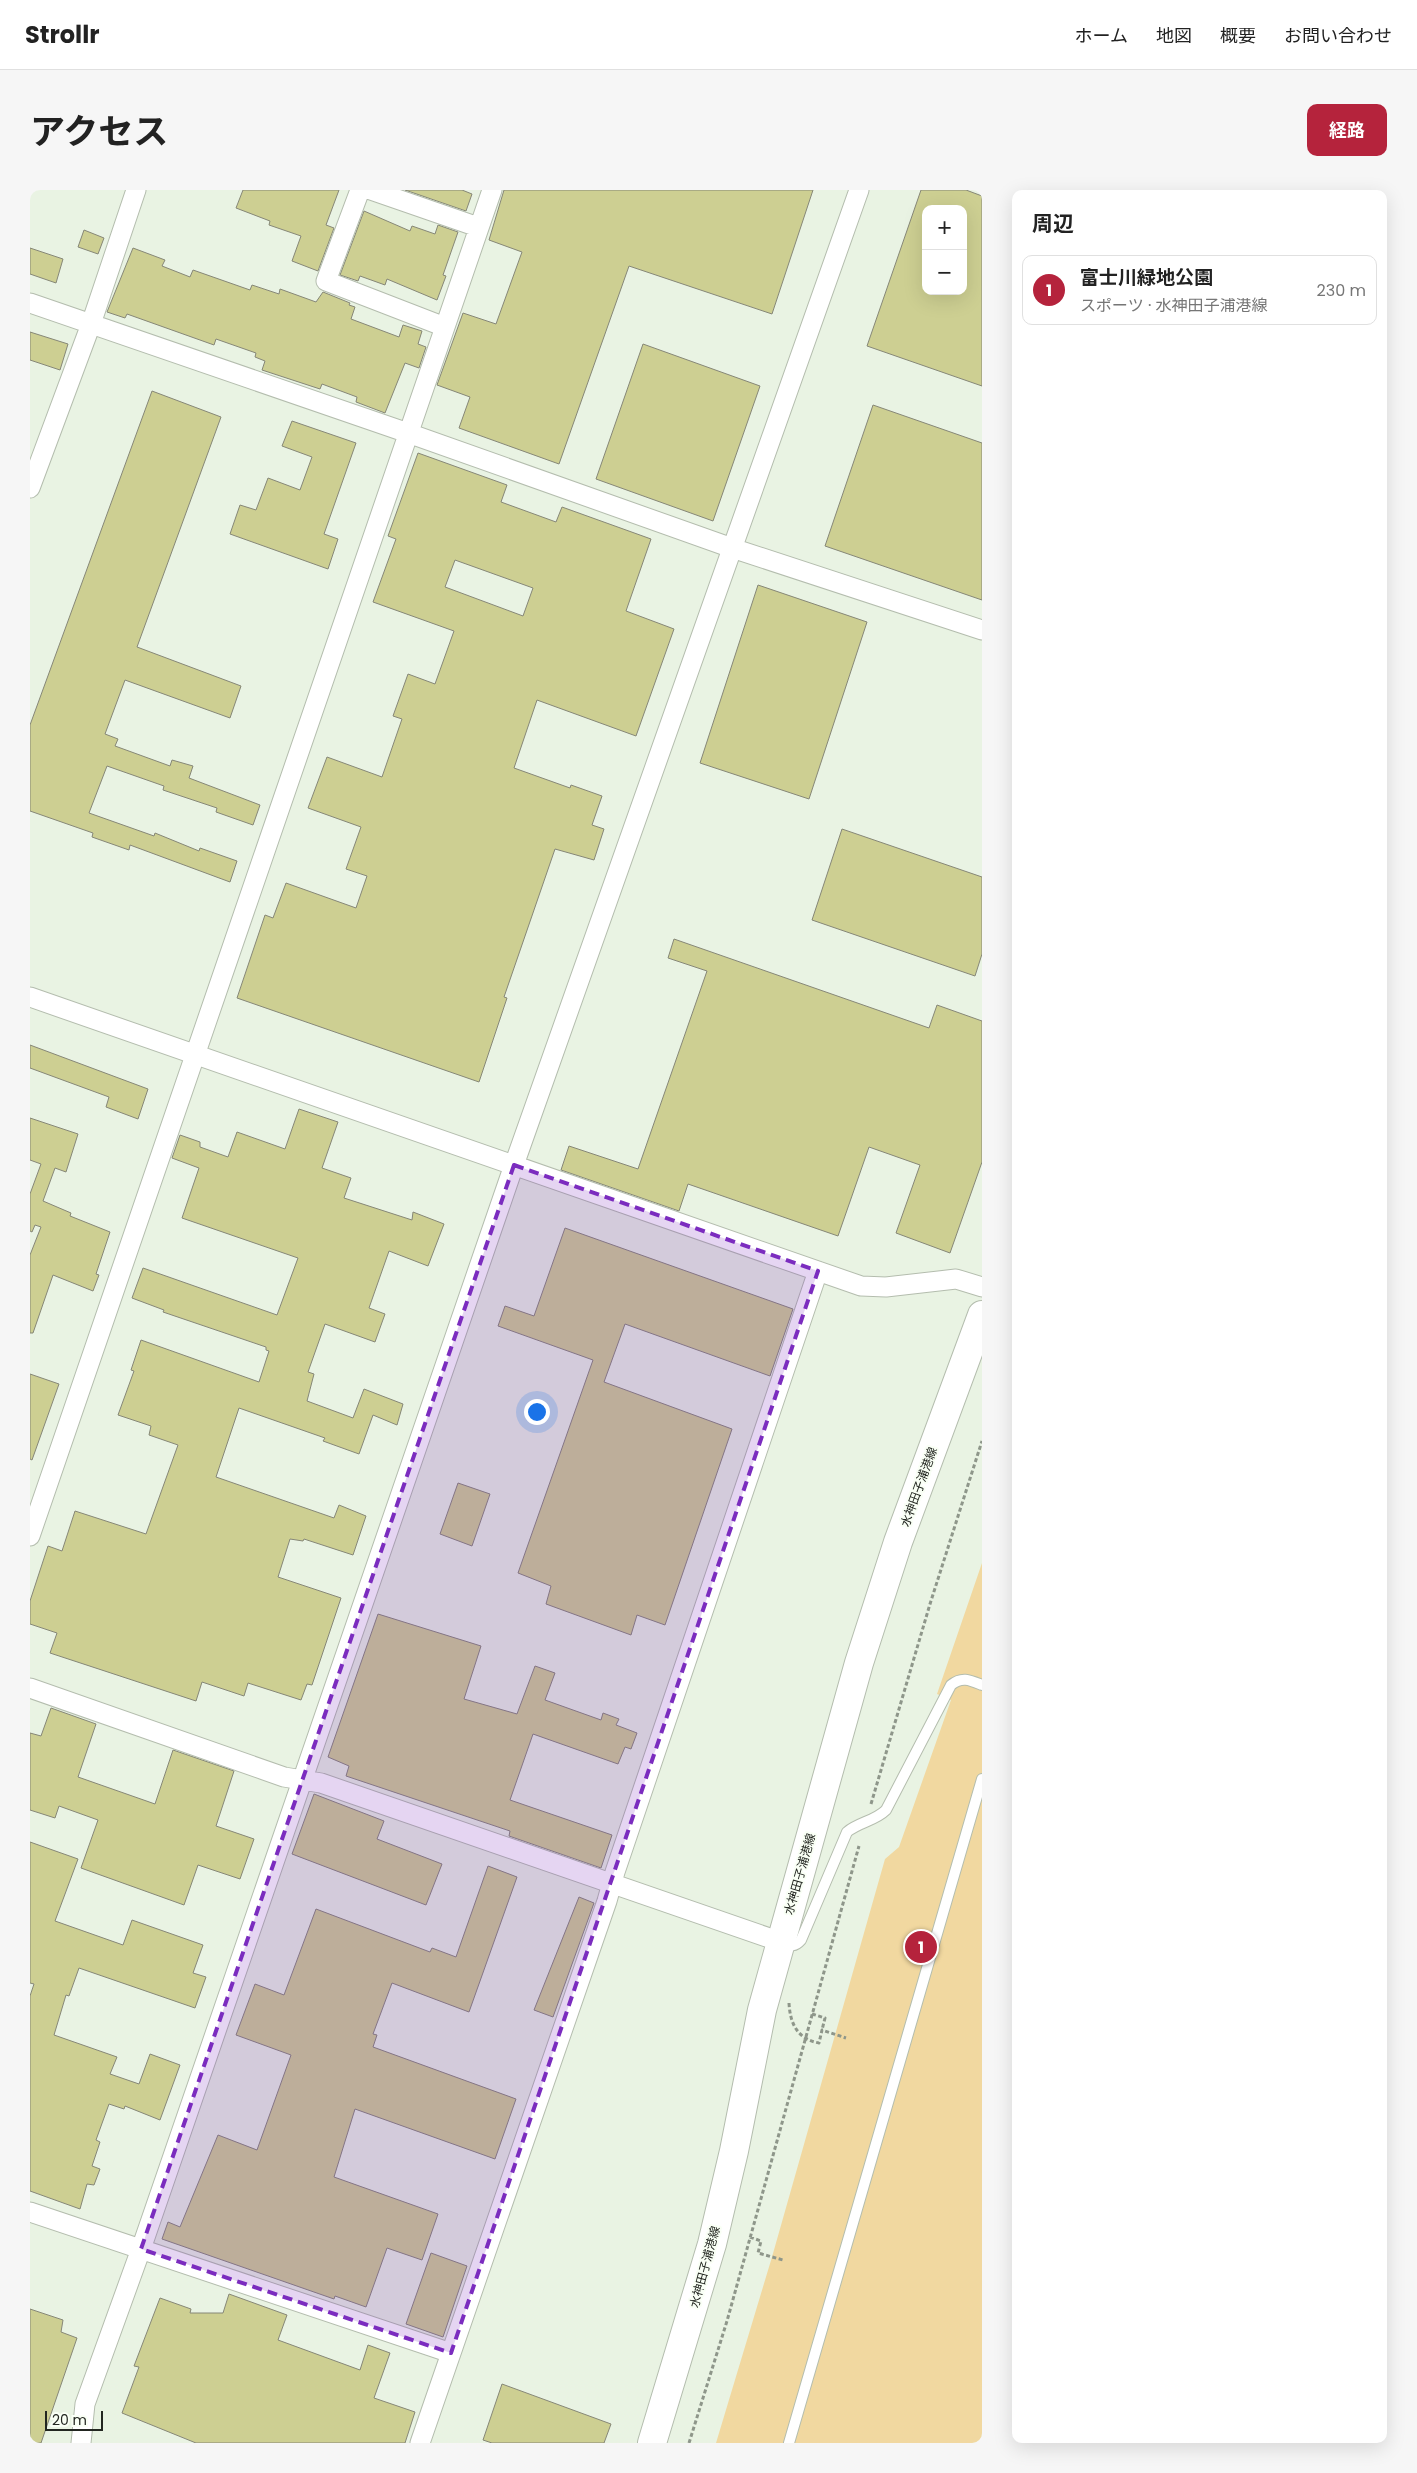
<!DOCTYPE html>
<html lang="ja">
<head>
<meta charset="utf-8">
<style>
  :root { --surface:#fff; --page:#f6f6f6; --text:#222; --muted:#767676; --line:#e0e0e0; --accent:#b5233c }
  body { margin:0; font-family:Poppins,"Noto Sans JP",sans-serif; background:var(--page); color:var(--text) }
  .controls { position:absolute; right:15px; top:15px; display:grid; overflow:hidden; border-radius:10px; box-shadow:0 5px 20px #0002 }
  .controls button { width:45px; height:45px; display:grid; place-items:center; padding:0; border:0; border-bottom:1px solid var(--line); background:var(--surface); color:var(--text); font:25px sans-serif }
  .scale { position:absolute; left:15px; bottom:12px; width:58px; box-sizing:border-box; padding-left:5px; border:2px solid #222620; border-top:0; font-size:14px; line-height:18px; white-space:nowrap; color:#222620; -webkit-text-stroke:4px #f9fff5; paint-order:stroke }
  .you { position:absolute; left:506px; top:1221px; width:18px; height:18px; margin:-12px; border:4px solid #fff; border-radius:50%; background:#1a73e8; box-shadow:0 0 0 8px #1a73e833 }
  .badge { display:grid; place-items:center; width:32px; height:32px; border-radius:50%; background:var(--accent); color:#fff; font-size:16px; font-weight:700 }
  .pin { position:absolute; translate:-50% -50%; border:2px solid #fff; box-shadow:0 1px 5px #0006 }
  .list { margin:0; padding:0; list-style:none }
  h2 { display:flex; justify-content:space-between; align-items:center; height:65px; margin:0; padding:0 20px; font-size:21px }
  h2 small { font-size:16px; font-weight:400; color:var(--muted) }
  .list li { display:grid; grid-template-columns:32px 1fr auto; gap:15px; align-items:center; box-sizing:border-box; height:70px; margin:0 10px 10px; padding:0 10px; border:1px solid var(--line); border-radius:10px }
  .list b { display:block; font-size:19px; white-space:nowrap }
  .list p { margin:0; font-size:16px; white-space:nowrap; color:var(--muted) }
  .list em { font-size:16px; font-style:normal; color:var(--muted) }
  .map { position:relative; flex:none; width:952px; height:2253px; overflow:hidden; border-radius:10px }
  header { display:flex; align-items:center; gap:30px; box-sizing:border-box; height:70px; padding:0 25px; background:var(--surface); border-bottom:1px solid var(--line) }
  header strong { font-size:24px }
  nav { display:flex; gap:28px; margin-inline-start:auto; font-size:18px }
  .intro { display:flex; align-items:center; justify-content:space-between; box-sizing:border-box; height:120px; padding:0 30px }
  h1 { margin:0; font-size:35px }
  .button { padding:12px 22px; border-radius:10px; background:var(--accent); color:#fff; font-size:18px; font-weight:700 }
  main { display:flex; gap:30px; padding:0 30px }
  aside { flex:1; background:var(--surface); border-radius:10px; box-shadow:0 5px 20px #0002 }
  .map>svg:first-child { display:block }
  .green { fill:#f1d8a0 }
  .building { fill:#cdcf92; stroke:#868777; fill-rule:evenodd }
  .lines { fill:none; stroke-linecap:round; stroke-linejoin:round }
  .service-casing { stroke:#b4bdae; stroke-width:12 }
  .minor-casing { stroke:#b4bdae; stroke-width:21 }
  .secondary-casing { stroke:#b4bdae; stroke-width:30 }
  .path { stroke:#8e968a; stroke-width:3; stroke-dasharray:4 2.5; stroke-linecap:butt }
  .service { stroke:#fff; stroke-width:10 }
  .minor { stroke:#fff; stroke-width:19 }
  .secondary { stroke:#fff; stroke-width:28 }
  .marked { fill:#7b2cbf; fill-opacity:0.2; stroke:#7b2cbf; stroke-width:4; stroke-dasharray:10 6; stroke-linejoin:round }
  .labels { text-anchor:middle; stroke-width:4; stroke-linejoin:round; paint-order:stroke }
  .street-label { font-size:12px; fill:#222620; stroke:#f9fff5 }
</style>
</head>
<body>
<header>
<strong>Strollr</strong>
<nav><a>ホーム</a><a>地図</a><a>概要</a><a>お問い合わせ</a></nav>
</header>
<div class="intro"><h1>アクセス</h1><a class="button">経路</a></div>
<main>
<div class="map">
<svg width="952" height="2253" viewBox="0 0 952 2253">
  <rect width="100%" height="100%" fill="#e9f3e3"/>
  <path class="green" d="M952 1373V2253H686L742 2067 855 1669 869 1657 921 1510 907 1504Z"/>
  <path class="building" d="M213 0H309L296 35 304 38 288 81 262 71 271 46 239 35 240 31 206 18Z
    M375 0H432L442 4 436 21Z
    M474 0H783L742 124 599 76 529 274 429 238 440 207 407 195 433 123 466 134 492 62 459 50Z
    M936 0 952 6V196L837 156 891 0ZM896 19H933V101H896Z
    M334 21 380 41 382 36 405 44 408 35 428 42 413 85 416 86 407 110 357 89 355 95 330 86 328 91 310 85Z
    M54 40 74 48 68 64 48 57Z
    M0 58 33 69 26 93 0 84Z
    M103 58 135 70 132 76 160 87 163 80 220 100 222 95 249 104 250 99 286 112 293 102 320 113 319 115 325 117 321 129 369 147 373 135 392 141 388 154 396 157 389 178 375 173 355 223 326 212 327 207 292 194 290 199 232 180 235 171 225 167 226 163 186 149 184 155 97 124 95 128 77 122Z
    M0 142 38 154 30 180 0 170Z
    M613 154 730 196 683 331 566 289Z
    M122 201 191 227 107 457 211 496 200 528 95 490 75 544 88 549 85 556 140 576 142 570 163 576 159 588 230 615 223 635 186 622 187 618 133 600 134 596 77 576 59 623 124 646 125 643 169 661 170 658 207 671 200 692 100 655 99 660 62 647 63 643 0 621V535Z
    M843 215 952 253V410L795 356Z
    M262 231 326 253 294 344 308 349 298 379 200 344 210 315 226 320 238 288 270 300 282 267 252 256Z
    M388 263 477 295 471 312 526 332 532 317 621 349 596 421 644 439 606 546 507 510 484 578 540 598 541 595 572 606 562 635 574 639 564 670 525 659 474 807 477 808 449 892 207 808 235 725 243 728 256 693 326 718 337 686 316 679 331 637 278 618 297 567 352 587 372 529 363 526 378 484 405 494 424 441 343 412 366 349 358 346ZM425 370 503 398 493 426 415 397Z
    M728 395 837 432 779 609 670 573Z
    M812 639 952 687V764L945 786 782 730Z
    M644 749 899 838 907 815 952 831V972L920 1063 866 1043 890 975 839 957 808 1046 658 994 649 1021 531 980 539 956 608 979 677 781 638 768Z
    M0 855 118 899 108 929 76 917 79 907 0 878Z
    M269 919 308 932 292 978 321 988 314 1008 382 1030 383 1022 414 1034 398 1076 359 1061 339 1118 355 1124 345 1152 295 1134 278 1182 284 1184 277 1211 323 1228 334 1199 373 1214 367 1235 343 1225 329 1264 293 1251 295 1248 209 1218 186 1287 304 1328 309 1315 336 1326 323 1365 274 1349 273 1351 260 1349 248 1387 311 1408 282 1495 277 1494 271 1510 218 1493 214 1506 172 1492 166 1511 20 1463 27 1443 0 1434V1411L18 1356 32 1361 45 1321 116 1344 148 1255 119 1245 121 1236 88 1225 104 1181 101 1180 111 1150 229 1192 239 1161 236 1160V1157L133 1122 134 1120 102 1108 113 1078 247 1125 268 1068 152 1028 169 978 142 968 150 945 170 952V957L198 967 207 942 255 959Z
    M0 928 48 944 36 982 25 978 13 1011 41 1023 40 1026 80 1042 66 1084 69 1085 63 1101 23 1085 3 1143H0V1065L11 1037 5 1035 2 1042 0 1041V1004L11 974 0 970Z
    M535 1038 763 1119 740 1186 595 1134 574 1192 702 1239 635 1435 607 1425 601 1445 516 1414 521 1396 488 1383 563 1170 468 1136 475 1116 504 1126Z
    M0 1184 29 1194 2 1270 0 1269Z
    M428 1293 460 1304 442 1356 410 1344Z
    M348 1424 451 1456 434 1509 487 1524 505 1476 525 1483 515 1510 571 1530 573 1523 589 1529 586 1535 607 1543 601 1559 595 1557 588 1574 503 1544 480 1610 582 1645 571 1678 479 1646 480 1641 316 1586 319 1576 298 1567Z
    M21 1518 66 1534 48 1587 125 1614 143 1560 204 1581 186 1636 224 1649 210 1689 168 1675 154 1715 51 1678 68 1630 29 1616 25 1628 0 1620V1543L11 1546Z
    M284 1604 354 1631 347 1649 412 1674 396 1715 262 1664Z
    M0 1652 48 1669 25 1731 93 1755 102 1730 173 1755 163 1783 176 1787 165 1818 49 1778 39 1806 36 1805 24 1845 87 1867 80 1884 109 1894 120 1864 150 1875 130 1930 95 1916 94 1919 79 1914 66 1950 70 1952 62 1976 70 1979 64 1995 57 1994 50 2019 0 2001V1806L4 1794 0 1793Z
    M458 1676 487 1687 439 1822 362 1793 343 1844 347 1845 343 1857 486 1909 465 1969 325 1919 304 1987 408 2024 392 2070 357 2058 336 2117 305 2106 304 2109 132 2049 138 2032 150 2037 188 1945 227 1960 261 1865 206 1845 225 1794 254 1805 286 1719 400 1762 402 1758 426 1767Z
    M549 1707 564 1713 523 1827 504 1820Z
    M401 2063 437 2076 413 2147 376 2134Z
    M199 2104 257 2125 248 2150 330 2180 338 2155 360 2163 344 2208 385 2222 375 2253H166L92 2223 109 2177 104 2176 130 2108 161 2119 160 2123H193Z
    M0 2119 33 2130 31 2142 47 2148 11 2253H0Z
    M472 2194 581 2234 574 2253H462L453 2250Z"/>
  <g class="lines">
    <g class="service-casing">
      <path id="service" d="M753 1753C761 1756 765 1757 771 1750L817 1642C829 1632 845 1631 856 1620L921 1495C932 1486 940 1490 952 1495
        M759 2253 952 1589"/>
    </g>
    <g class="minor-casing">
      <path id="minor" d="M330 0 296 91 415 137
        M341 0 448 37
        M0 113 378 243 702 358 952 440
        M0 298 61 134 106 0
        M0 807 831 1096 856 1097 926 1089 952 1097
        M0 1346 462 0
        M0 1498 254 1587 291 1593 751 1752
        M0 2022 421 2163
        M51 2253 55 2214 111 2059 484 975 829 0
        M390 2253 577 1711 585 1682 788 1081"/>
    </g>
    <g class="secondary-casing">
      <path id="secondary" d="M622 2253 682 2054 704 1961 732 1820 829 1473 868 1352 952 1125"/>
    </g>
    <path class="path" d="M841 1614 900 1414 952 1251
      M759 1813C760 1833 767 1849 789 1853L792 1840 816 1848
      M782 1824 795 1828 792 1840
      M720 2047 731 2051 728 2063 753 2070
      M659 2253 697 2131 829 1656"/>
    <use href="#service" class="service"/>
    <use href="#minor" class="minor"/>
    <use href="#secondary" class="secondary"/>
  </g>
  <path class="marked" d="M484 975 788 1081 421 2163 111 2059Z"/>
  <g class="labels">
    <g class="street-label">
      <text transform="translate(889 1297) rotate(-70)" y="4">水神田子浦港線</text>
      <text transform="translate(770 1684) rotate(-74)" y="4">水神田子浦港線</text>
      <text transform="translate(675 2077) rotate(-75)" y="4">水神田子浦港線</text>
    </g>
  </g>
</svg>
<div class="controls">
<button>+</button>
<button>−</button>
</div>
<div class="scale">20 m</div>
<div class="you"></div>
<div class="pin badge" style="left:891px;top:1757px">1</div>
</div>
<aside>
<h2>周辺<small></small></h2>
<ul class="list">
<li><span class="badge">1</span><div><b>富士川緑地公園</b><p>スポーツ · 水神田子浦港線</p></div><em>230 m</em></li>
</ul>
</aside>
</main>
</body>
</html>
